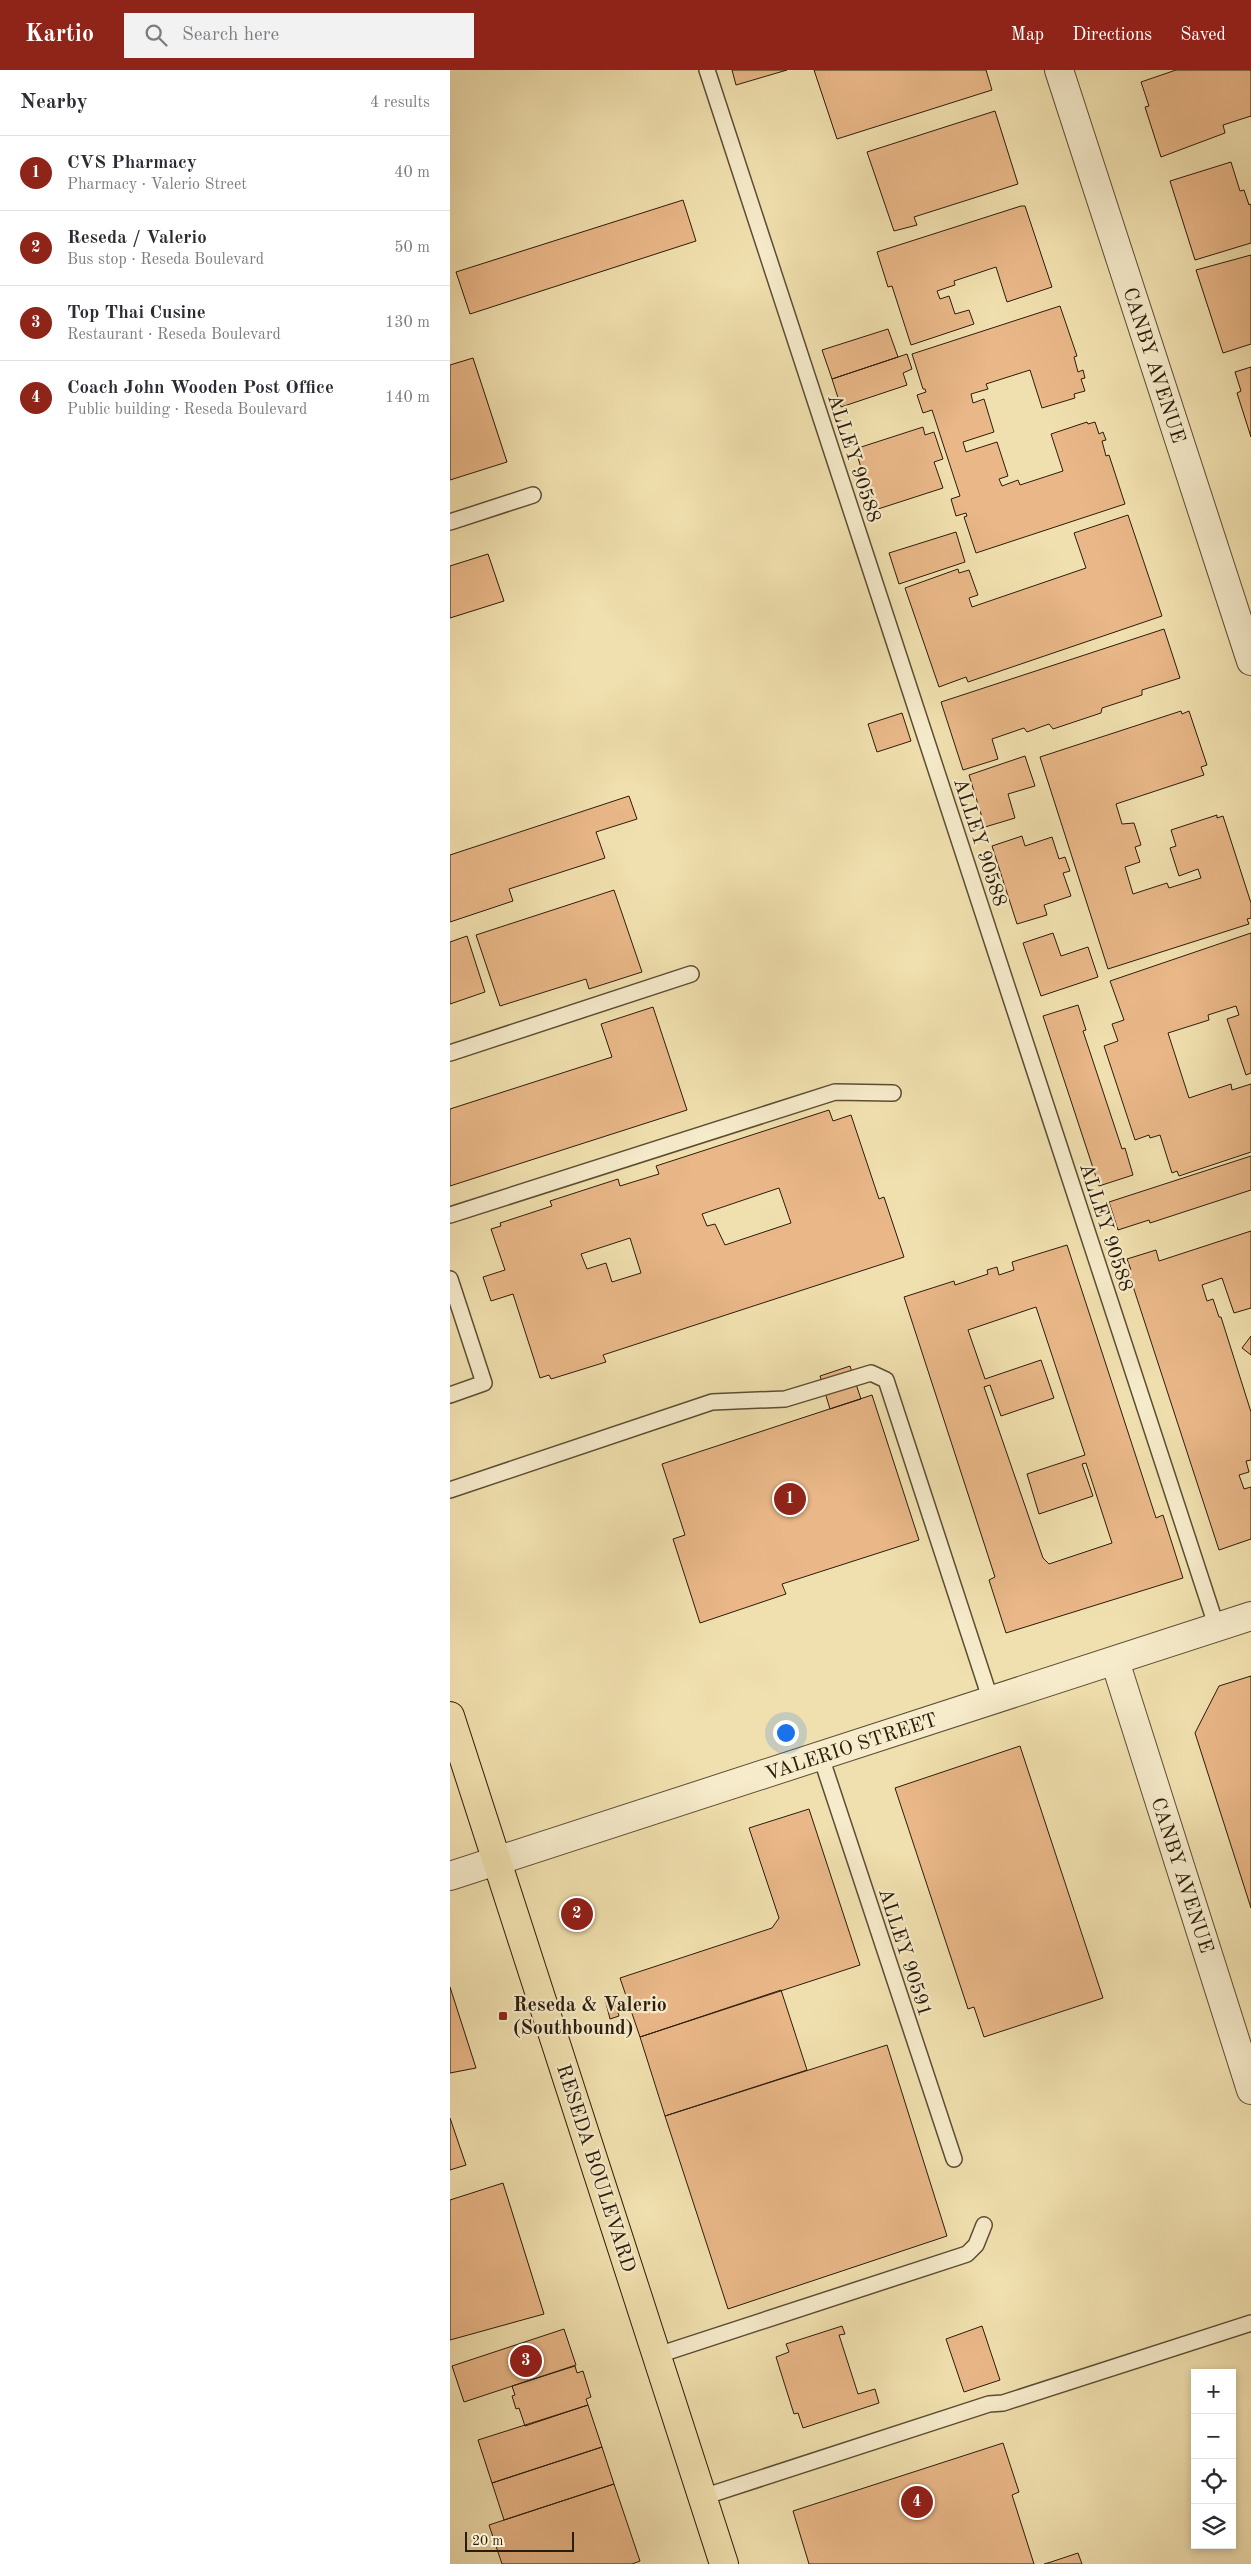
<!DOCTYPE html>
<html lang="en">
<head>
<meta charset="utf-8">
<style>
  :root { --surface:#fff; --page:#f2f2f3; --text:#2b2b33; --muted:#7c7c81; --line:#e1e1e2; --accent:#8f2418 }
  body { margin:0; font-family:"Old Standard TT",serif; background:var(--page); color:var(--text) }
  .controls { position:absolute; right:15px; bottom:15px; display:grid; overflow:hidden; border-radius:0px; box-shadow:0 2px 8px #0003 }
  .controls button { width:45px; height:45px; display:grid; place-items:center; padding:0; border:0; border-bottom:1px solid var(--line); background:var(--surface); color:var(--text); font:25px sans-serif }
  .scale { position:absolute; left:15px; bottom:12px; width:109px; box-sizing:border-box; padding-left:5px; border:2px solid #2b1c0a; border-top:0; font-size:14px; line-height:18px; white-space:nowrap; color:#2b1c0a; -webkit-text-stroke:4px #f6ebcb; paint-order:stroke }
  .you { position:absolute; left:335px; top:1662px; width:18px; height:18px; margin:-12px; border:4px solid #fff; border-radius:50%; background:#1a73e8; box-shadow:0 0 0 8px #1a73e833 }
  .badge { display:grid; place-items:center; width:32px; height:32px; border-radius:50%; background:var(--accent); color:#fff; font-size:16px; font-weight:700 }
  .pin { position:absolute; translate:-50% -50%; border:2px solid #fff; box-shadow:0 1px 5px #0006 }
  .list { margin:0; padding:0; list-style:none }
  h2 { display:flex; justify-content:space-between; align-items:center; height:65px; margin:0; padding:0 20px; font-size:21px }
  h2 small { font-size:16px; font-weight:400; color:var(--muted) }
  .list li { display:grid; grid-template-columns:32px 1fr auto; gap:15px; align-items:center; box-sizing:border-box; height:75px; padding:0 20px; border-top:1px solid var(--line) }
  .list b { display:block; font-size:19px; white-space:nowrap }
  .list p { margin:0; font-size:16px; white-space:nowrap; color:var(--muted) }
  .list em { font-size:16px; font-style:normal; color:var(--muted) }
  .icon { flex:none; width:28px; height:28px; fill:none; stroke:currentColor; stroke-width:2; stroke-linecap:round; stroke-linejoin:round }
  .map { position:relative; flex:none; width:801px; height:2494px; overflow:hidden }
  header { display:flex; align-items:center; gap:30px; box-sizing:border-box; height:70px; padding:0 25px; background:var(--accent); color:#fff }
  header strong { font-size:24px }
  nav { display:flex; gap:28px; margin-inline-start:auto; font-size:18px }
  .search { width:350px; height:45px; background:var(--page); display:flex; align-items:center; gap:12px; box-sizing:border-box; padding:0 18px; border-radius:0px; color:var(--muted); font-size:19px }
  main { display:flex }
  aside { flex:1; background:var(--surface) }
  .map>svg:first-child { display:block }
  .building { fill:#e9b788; stroke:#2b1c0a; fill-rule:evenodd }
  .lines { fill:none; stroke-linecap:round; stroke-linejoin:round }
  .service-casing { stroke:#5c4d33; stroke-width:18 }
  .minor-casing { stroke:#5c4d33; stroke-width:30 }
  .tertiary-casing { stroke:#5c4d33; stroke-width:30 }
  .primary-casing { stroke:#2b1c0a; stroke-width:30 }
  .service { stroke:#f6ebcb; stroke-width:15 }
  .minor { stroke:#f6ebcb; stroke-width:28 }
  .tertiary { stroke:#f6ebcb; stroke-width:28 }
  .primary { stroke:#f1e0af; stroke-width:28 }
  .poi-dot { fill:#8f2418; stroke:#f6ebcb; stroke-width:2 }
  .labels { text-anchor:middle; stroke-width:4.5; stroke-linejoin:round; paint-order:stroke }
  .street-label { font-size:20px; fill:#2b1c0a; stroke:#f6ebcb }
  .poi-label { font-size:20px; font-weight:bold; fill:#2b1c0a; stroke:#f6ebcb; text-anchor:start }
</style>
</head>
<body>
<header>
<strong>Kartio</strong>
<div class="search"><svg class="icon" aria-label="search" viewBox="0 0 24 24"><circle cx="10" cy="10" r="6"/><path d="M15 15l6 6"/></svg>Search here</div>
<nav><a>Map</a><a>Directions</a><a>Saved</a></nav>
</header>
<main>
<aside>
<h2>Nearby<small>4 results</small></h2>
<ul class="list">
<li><span class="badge">1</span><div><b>CVS Pharmacy</b><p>Pharmacy · Valerio Street</p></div><em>40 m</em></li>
<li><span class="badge">2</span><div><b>Reseda / Valerio</b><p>Bus stop · Reseda Boulevard</p></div><em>50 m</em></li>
<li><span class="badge">3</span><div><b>Top Thai Cusine</b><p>Restaurant · Reseda Boulevard</p></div><em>130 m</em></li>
<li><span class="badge">4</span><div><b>Coach John Wooden Post Office</b><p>Public building · Reseda Boulevard</p></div><em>140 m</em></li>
</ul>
</aside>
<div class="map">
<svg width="801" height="2494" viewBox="0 0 801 2494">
  <rect width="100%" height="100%" fill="#f1e0af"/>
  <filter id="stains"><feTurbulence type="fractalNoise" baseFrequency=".004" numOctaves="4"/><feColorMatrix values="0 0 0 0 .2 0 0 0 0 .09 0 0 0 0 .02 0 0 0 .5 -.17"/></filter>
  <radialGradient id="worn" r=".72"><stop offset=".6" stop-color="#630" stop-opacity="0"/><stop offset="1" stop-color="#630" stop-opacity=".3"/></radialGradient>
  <path class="building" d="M282 0H337L286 15Z
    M364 0H536L542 20 387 69Z
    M726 0H801V46L773 55 775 63 711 87 695 37 699 36 691 12Z
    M545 41 568 114 464 147 467 155 444 161 417 82Z
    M781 92 790 121 794 120 799 135 801 134V173L745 190 720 111Z
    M233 130 246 171 20 244 6 202Z
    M571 136H575L602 217 557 232 546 197 504 211 505 215 487 221 490 229 499 226 505 244 519 240 524 254 461 275 442 216 438 217 427 182Z
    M801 185V274L773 283 746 200Z
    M610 236 627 286 624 287 628 302 633 300 635 308 631 309 635 321 624 324 625 328 592 338 580 300 536 314 538 319 521 324 523 333 534 329 544 362 513 372 516 382 547 372 558 406 549 409 552 416 568 410 570 415 613 401 601 364 637 352 638 354 645 352 649 364 653 362 656 370 652 371 656 386 659 385 675 434 526 483 514 447 517 446 516 443 506 446 501 429 510 426 482 340 473 343 467 325 476 322 475 319H473L462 284Z
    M438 259 448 287 382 309 372 280Z
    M457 284 462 299 453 303 457 315 391 337 382 309Z
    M23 288 57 392 0 410V295Z
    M801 297V367L787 323 791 321 785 302Z
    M473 357 475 365 484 362 493 389 484 392 493 418 425 440 405 379Z
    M678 445 712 546 518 612 516 607 489 617 455 518 508 499 509 503 519 500 528 525 519 528 522 537 636 498 624 463Z
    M506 462 515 492 449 514 439 483Z
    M38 484 54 531 0 548V496Z
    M714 559 730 608 692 620V625L652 638 651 643 603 659 599 654 577 662 574 658 542 669 548 689 513 700 491 632Z
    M731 641 732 644 739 641 757 695 751 697 754 705 666 734 672 754 684 753 691 775 685 777 690 792 675 797 683 824 717 813 719 818 751 808 748 799 729 806 720 778 726 776 721 760 767 745V748L773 746 801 833V848L797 849 799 854 658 899 590 687Z
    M452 643 461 671 427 682 418 654Z
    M575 686 585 716 558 724 565 748 535 757 519 705Z
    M179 726 187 749 146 762 155 788 59 819 63 831 0 852V785Z
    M572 766 575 776 602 767 609 789 615 787 620 801 613 803 621 826 594 835 597 845 567 854 542 776Z
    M164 820 192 902 139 919 136 909 50 936 26 865Z
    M603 863 611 886 638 877 648 907 591 926 573 873Z
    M801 863V1003L796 1005 777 949 789 945 786 936 758 945 759 950 718 963 739 1028 781 1014 782 1020 801 1014V1082L729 1106 727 1101 722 1103 710 1065 700 1068 699 1065 685 1070 654 976 668 971 662 954 674 950 660 911Z
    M17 866 35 922 0 934V872Z
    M628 935 636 960 633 961 672 1079 675 1078 683 1105 649 1116 593 946Z
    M203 937 237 1040 0 1116V1039L162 987 151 954Z
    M379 1040 383 1051 401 1045 429 1129 434 1127 454 1187 153 1285 156 1292 101 1309 99 1305 90 1308 63 1224 41 1231 33 1207 55 1200 41 1159 51 1156 50 1153 102 1136 100 1131 168 1109 170 1116 209 1104 206 1096ZM329 1118 341 1153 275 1175 265 1154 257 1156 252 1144ZM180 1168 191 1203 162 1212 156 1193 137 1199 131 1184Z
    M801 1086V1120L700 1153 699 1150 668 1160 659 1132Z
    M801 1161V1238L784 1243 772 1208 752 1215 757 1231 763 1229 769 1247H771L801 1342V1390L796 1391 799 1402 789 1405 794 1419 801 1417V1469L769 1480 678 1201 681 1200 677 1189 706 1180 709 1191Z
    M617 1175 706 1448 713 1445 733 1508 556 1563 539 1510 545 1507 454 1227 504 1211 505 1215 538 1204 537 1200 547 1197 549 1205 564 1200 562 1192ZM586 1237 635 1385 577 1404 589 1444 643 1426 632 1394 636 1393 662 1473 599 1494 593 1488 534 1317 540 1315 551 1346 604 1328 591 1290 535 1309 518 1260Z
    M801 1266V1285L792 1278Z
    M400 1296 411 1329 380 1339 370 1306Z
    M422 1325 469 1470 332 1514 336 1524 250 1553 223 1469 235 1465 212 1394Z
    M801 1606V1838L745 1663 769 1616Z
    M570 1676 653 1928 534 1967 524 1937 518 1939 445 1718Z
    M359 1739 410 1895 190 1967 170 1908 322 1858 329 1848 299 1758Z
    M0 1917 26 1998 0 2003Z
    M331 1920 357 2000 215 2046 190 1967Z
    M163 1926 169 1946 160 1949 155 1929Z
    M437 1975 497 2166 278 2239 215 2046Z
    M0 2048 16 2095 0 2100Z
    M53 2113 94 2244 0 2270V2130Z
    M392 2256 395 2264 389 2265 408 2324 425 2319 429 2333 353 2358 348 2343 344 2344 326 2287 339 2282 336 2274Z
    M532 2256 550 2310 514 2322 496 2269Z
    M114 2259 126 2295 14 2332 2 2296Z
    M125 2296 127 2303 133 2301 141 2327 136 2329 138 2335 75 2356 69 2338 66 2339 62 2326 65 2325 62 2316Z
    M138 2335 152 2377 42 2413 28 2370Z
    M553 2373 569 2422 562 2425 584 2494H359L343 2441Z
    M152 2377 164 2414 54 2450 42 2413Z
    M164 2414 190 2491 182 2494H52L39 2455Z
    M628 2483 632 2494H594L601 2492Z"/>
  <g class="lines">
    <g class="service-casing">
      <path id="service" d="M257 0 767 1558
        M0 452 83 425
        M0 983 241 904
        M0 1145 385 1022 443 1023
        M0 1209 34 1313 0 1325
        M0 1420 262 1332 335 1329 421 1303 436 1310 541 1631
        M371 1687 504 2089
        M208 2285 517 2184 526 2175 534 2155
        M253 2427 539 2334 553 2333 801 2253"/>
    </g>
    <g class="minor-casing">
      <path id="minor" d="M609 0 801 591
        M665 1591 801 2020"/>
    </g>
    <g class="tertiary-casing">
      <path id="tertiary" d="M0 1806 801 1546"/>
    </g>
    <g class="primary-casing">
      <path id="primary" d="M0 1646 274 2494"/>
    </g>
    <use href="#service" class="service"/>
    <use href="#minor" class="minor"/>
    <use href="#tertiary" class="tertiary"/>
    <use href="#primary" class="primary"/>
  </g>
  <rect class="poi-dot" x="48" y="1941" width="10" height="10" rx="2.5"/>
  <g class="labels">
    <g class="street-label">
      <text transform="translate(705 295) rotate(72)" y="7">CANBY AVENUE</text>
      <text transform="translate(405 388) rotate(72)" y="7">ALLEY 90588</text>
      <text transform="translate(531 772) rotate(72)" y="7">ALLEY 90588</text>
      <text transform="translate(657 1157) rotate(72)" y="7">ALLEY 90588</text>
      <text transform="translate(401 1676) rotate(-18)" y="7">VALERIO STREET</text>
      <text transform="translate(733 1805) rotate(72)" y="7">CANBY AVENUE</text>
      <text transform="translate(456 1882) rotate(72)" y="7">ALLEY 90591</text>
      <text transform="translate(147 2098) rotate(72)" y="7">RESEDA BOULEVARD</text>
    </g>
    <g class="poi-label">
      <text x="63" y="1941">Reseda &amp; Valerio<tspan x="63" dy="23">(Southbound)</tspan></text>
    </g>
  </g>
  <rect width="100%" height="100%" filter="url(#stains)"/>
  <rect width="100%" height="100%" fill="url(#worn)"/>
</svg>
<div class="controls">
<button>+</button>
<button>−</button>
<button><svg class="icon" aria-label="locate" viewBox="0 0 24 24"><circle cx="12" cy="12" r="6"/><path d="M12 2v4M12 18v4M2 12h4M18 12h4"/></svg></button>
<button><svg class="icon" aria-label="layers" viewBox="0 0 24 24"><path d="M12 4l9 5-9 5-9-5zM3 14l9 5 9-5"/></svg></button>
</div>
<div class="scale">20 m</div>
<div class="you"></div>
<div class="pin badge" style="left:340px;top:1429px">1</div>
<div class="pin badge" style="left:127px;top:1844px">2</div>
<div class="pin badge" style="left:76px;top:2291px">3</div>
<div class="pin badge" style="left:467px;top:2432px">4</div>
</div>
</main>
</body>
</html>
